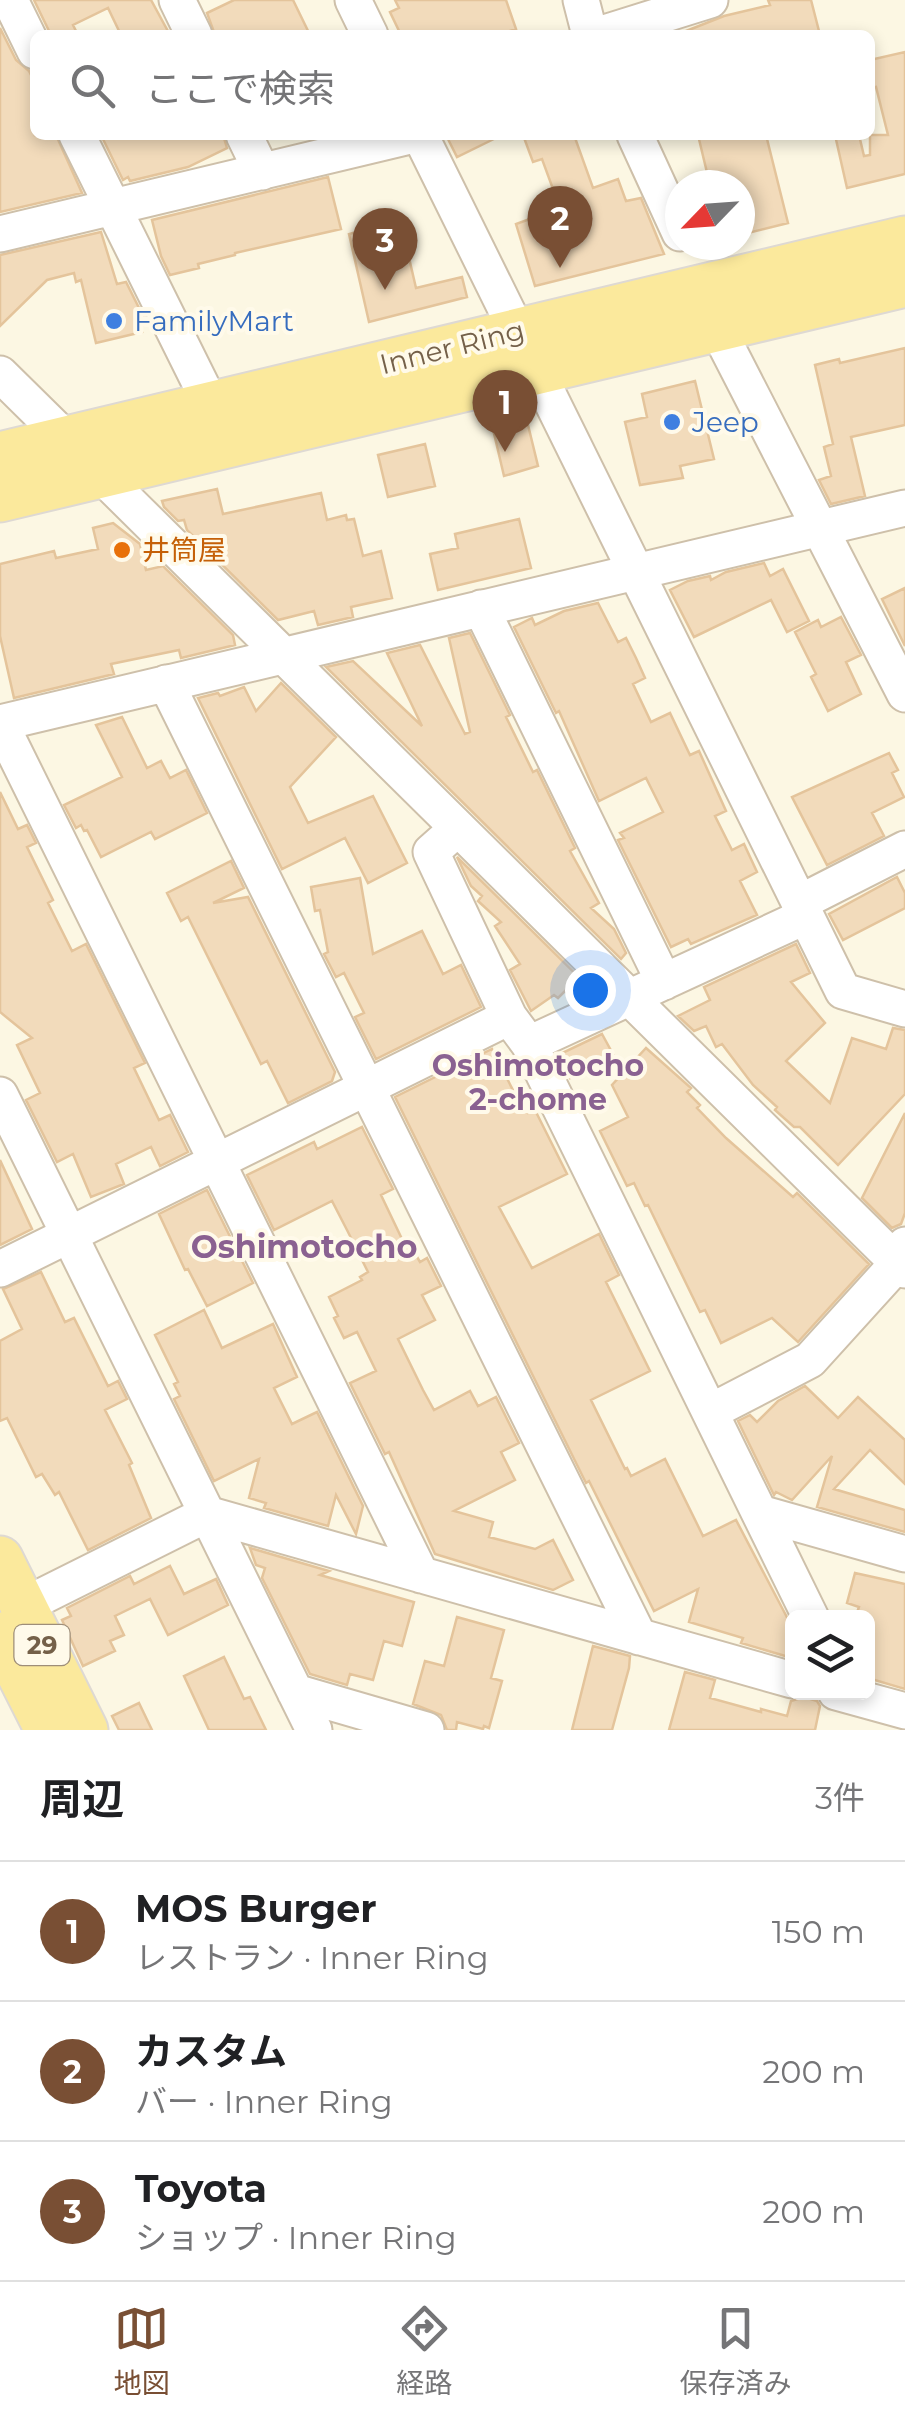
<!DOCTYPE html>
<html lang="ja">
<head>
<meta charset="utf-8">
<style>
  :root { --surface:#fff; --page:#f2f2f2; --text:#202124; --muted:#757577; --line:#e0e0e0; --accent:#794f34 }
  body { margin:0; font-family:Montserrat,"Noto Sans JP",sans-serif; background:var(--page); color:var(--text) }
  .controls { position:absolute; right:30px; bottom:30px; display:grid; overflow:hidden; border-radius:15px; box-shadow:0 5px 15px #0003 }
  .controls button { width:90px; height:90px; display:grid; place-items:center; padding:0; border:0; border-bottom:2px solid var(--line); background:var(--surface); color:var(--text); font:50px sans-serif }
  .compass { position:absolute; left:665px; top:170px; width:90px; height:90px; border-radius:50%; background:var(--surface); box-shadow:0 5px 15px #0003; rotate:245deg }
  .you { position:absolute; left:590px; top:990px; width:35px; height:35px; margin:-25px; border:8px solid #fff; border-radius:50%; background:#1a73e8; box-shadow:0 0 0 15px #1a73e833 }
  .badge { display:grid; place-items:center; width:65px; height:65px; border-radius:50%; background:var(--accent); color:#fff; font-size:32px; font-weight:700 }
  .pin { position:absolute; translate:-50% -82px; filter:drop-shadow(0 2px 5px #0008) }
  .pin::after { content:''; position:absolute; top:52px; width:35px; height:30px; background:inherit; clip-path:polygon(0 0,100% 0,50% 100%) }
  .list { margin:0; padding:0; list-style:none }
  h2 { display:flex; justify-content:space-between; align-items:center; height:130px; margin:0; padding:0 40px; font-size:42px }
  h2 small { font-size:32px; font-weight:400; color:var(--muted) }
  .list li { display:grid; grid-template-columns:65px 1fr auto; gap:30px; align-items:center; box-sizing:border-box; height:140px; padding:0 40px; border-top:2px solid var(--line) }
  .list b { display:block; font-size:38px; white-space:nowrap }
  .list p { margin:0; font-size:32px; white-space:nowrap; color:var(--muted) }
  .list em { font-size:32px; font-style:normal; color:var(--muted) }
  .icon { flex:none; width:55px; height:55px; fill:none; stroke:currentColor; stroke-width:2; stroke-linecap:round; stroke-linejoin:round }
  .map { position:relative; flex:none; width:905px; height:1730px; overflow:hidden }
  .search { position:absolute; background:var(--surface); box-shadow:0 5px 15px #0003; left:30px; right:30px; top:30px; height:110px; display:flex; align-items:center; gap:25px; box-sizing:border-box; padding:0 35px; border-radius:15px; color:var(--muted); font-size:38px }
  .sheet { height:550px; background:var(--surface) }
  nav { display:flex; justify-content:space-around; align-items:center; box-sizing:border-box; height:140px; border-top:2px solid var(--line); background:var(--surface); font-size:28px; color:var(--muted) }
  nav a { display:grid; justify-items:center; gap:5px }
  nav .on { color:var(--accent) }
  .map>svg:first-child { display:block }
  .building { fill:#f2dbbb; stroke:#e4c49b; stroke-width:2.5 }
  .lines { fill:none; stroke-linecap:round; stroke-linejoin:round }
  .minor-casing { stroke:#cec0aa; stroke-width:39 }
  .major-casing { stroke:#ded9d3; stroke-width:49 }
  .minor { stroke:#fff; stroke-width:35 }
  .major { stroke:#fbe99c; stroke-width:45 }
  .shop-dot { fill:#3f7fe0; stroke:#fffaea; stroke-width:4 }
  .food-dot { fill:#e8710a; stroke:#fffaea; stroke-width:4 }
  .labels { text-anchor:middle; stroke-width:8; stroke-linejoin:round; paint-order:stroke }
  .shield { fill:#fffaea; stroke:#9e8e79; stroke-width:2.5 }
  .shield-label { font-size:25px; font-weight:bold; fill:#746049 }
  .shop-label { font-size:28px; fill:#366cbe; stroke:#fffaea; text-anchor:start }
  .street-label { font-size:28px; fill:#746049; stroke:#fffaea }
  .food-label { font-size:28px; fill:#c56008; stroke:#fffaea; text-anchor:start }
  .neighbourhood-label { font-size:30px; font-weight:bold; fill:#8a6191; stroke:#fffaea }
  .quarter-label { font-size:32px; font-weight:bold; fill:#8a6191; stroke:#fffaea }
</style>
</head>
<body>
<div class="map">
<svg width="905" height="1730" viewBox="0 0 905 1730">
  <rect width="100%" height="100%" fill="#fcf7e3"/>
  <path class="building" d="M34 0H151L170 35H121L108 8 73 25 78 35H51Z
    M234 0H293L310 35H215L207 13Z
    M395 0H506L516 29 498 35H401L390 12 399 8Z
    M768 0H811L820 35H676L724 16 770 5Z
    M0 28 16 60 29 71 35 83V135H56L82 193 0 212Z
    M905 52V174L847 188 835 135H859L864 156 870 155V135H888L876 87 870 88V60Z
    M101 135H223L227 148 188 167 130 181 128 177 123 180Z
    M446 135H502L457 157Z
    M523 135H574L593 188 618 179 626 201 641 198 664 254 535 286 516 224 560 208 542 159 533 162Z
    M698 135H766L788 223 740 235V185H710Z
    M328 177 341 229 235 253V255L198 264 199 268 170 275 161 256 152 220Z
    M400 219 416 288 462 277 467 297 369 322 349 234Z
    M101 232 117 284 126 282 147 324 140 326 142 332 96 343 81 280 76 282 74 273 47 280 0 326V255Z
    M905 348V425L851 437 865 496 831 504 819 480 831 476 824 447 833 444 815 365 839 359 840 363Z
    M695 381 714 459 680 466 683 478 640 485 625 422 647 417 642 394Z
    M513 420 515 428 528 425 538 466 504 476 492 425Z
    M425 444 435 486 388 497 378 455Z
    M217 489 223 514 321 493 327 520 346 515 347 520 354 519 363 556 381 551 392 598 351 607 353 617 318 625 314 611 278 620 187 530 184 520 178 521 164 507 162 501Z
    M519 519 531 568 438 590 430 554 458 548 455 534Z
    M113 523 140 544 146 570 163 566 233 635 235 645 181 658 179 650 111 664 114 674 14 698 0 636V564L54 551 56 558 98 549 93 528Z
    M764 563 770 576 783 569 809 621 787 632 771 600 694 637 670 590 688 581 710 576 711 580 726 572Z
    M905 588V646L882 599Z
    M598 603 618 642 626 638 636 658 645 678 633 684 651 722 670 713 690 755 699 751 726 811 715 816 732 850 744 844 757 872 740 881 757 915 691 944 688 939 671 947 618 840 624 838 620 833 663 812 646 778 599 801 559 711 556 713 514 627 532 618 535 625 564 611Z
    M841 617 861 655 846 662 861 694 828 711 811 677 816 674 795 632 818 620 821 627Z
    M470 633 510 715 506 717 533 772 537 770 575 848 570 851 599 903 591 908 614 929 626 953 621 959 326 667 353 661 422 726 387 653 420 645 465 734 470 732 449 638Z
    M281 683 336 737 290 787 308 823 373 796 407 863 368 883 345 838 282 869 198 698 218 693 220 696 244 687 256 711Z
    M122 717 147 768 161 761 170 778 186 770 207 813 155 839 151 832 101 857 87 830 84 831 81 825 76 828 64 805 122 777 96 725Z
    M889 753 898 770 892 773 904 797 872 813 884 836 827 865 792 797Z
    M0 792 18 829 27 825 36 843 27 847 53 900 48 903 72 951 86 944 145 1063 134 1068 159 1120 170 1115 188 1152 160 1166 151 1147 116 1164 124 1184 91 1197 73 1154 57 1162 26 1100 40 1093 17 1045 32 1038 0 1012Z
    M457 857 593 991H592L575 1000 565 991 558 998 554 995 531 1011 510 970 520 964 495 926 501 922 478 901 482 896 471 886Z
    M231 861 244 888 213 903 248 897 335 1072 332 1081 288 1103 267 1061 261 1064 188 917 181 921 167 893Z
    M897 877 905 893V908L843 940 829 914Z
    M360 878 373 954 422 931 443 974 461 965 481 1007 376 1059 355 1017 364 1013 344 973 336 977 324 954 328 952 320 910 315 911 311 887Z
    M796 944 810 973 791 982 825 1023 786 1061 830 1103 852 1038 886 1049 893 1028 905 1030V1094L838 1165 800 1127H794L775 1110 777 1107 753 1085 722 1044 716 1047 706 1026 694 1031 678 1016 710 1000 704 987Z
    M602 1034 614 1056 570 1078 558 1055Z
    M646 1048 691 1088 687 1092 700 1105 697 1108 726 1138 793 1197 797 1193 869 1264 798 1342 772 1318 721 1343 705 1310 700 1312 648 1205 645 1206 634 1183 627 1186 600 1131 628 1117 612 1085Z
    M492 1049 518 1100 520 1099 528 1113 535 1110 567 1174 499 1207 532 1268 599 1234 619 1275 606 1282 650 1371 591 1400 625 1469 627 1468 631 1476 665 1459 703 1536 736 1520 791 1625 787 1637 792 1638V1658L741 1643 743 1638 689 1622 698 1589 654 1611 589 1481 586 1483 395 1097Z
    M905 1113V1213L901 1224 892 1228 862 1198Z
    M362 1127 393 1189 381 1195 402 1239 406 1238 420 1262 427 1258 441 1286 422 1295 435 1320 398 1339 423 1390 434 1410 470 1391 478 1406 496 1397 519 1443 501 1452 515 1480 454 1511 493 1522 489 1537 535 1549 553 1540 573 1580 553 1590 435 1554 389 1452 385 1454 350 1383 376 1371 357 1332 344 1338 334 1318 338 1316 329 1297 362 1280 360 1277 368 1272 347 1230 332 1201 274 1230 247 1175 314 1142 317 1149Z
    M0 1160 32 1229 0 1245Z
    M207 1190 253 1283 207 1306 188 1269 185 1270 159 1214Z
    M41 1272 65 1322 74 1318 108 1386 118 1381 127 1399 105 1410 132 1463 129 1465 151 1518 88 1550 59 1492 55 1495 42 1474 36 1477 7 1418 0 1421V1341L22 1329 3 1289Z
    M204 1310 222 1348 273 1324 297 1377 274 1388 292 1424 317 1412 363 1506 356 1534 336 1495 328 1526 264 1508 266 1503 249 1498 259 1459 214 1481 174 1399 180 1396 174 1384 178 1382 155 1335Z
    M805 1386 838 1418 858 1397 905 1440V1484L870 1450 834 1489 905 1510V1532L817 1507 832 1456 792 1500 776 1492 774 1495 738 1421 750 1415 757 1422 778 1401Z
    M250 1548 329 1571 320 1575 414 1602 402 1646 384 1641 373 1680 350 1674 347 1685 310 1674 262 1578 265 1568 256 1565Z
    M170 1566 184 1594 216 1579 228 1605 168 1635 150 1599 115 1616 124 1635 110 1641 115 1651 83 1666 62 1620 71 1616 67 1608 130 1576 134 1584Z
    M855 1573 905 1584V1689L868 1678V1618H855L859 1607 847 1603Z
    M457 1617 504 1630 491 1678 502 1681 489 1728 484 1726 483 1729 457 1722 456 1730H447L441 1715 413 1704 425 1661 444 1666Z
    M593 1646 630 1656 629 1668 612 1730H572Z
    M224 1657 244 1699 250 1697 266 1730H209L184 1676Z
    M685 1672 715 1680 710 1698 761 1712V1709L787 1716 791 1701 804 1697 817 1701 820 1706 815 1730H669Z
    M139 1703 152 1730H119L112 1716Z"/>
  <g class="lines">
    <g class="minor-casing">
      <path id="minor" d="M10 0 35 51
        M177 0 194 35
        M353 0 370 35
        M581 0 590 35
        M598 35 710 0
        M77 135 211 405
        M244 135 262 172
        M420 135 843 991 905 1009
        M635 135 680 233
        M0 234 414 135
        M717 328 905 694
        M0 374 67 440
        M101 475 905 1270
        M481 608 664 982
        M166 683 639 1637
        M0 723 421 1575
        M0 723 905 508
        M458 828 431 852 509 1017 529 1044 811 1618
        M799 903 905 849
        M529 1044 806 916
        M0 1095 314 1730
        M0 1269 509 1017
        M710 1412 810 1360 898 1263 905 1245
        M760 1513 905 1554
        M23 1606 207 1514 792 1680
        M295 1692 426 1730
        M836 1692 905 1711"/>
    </g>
    <g class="major-casing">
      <path id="major" d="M0 455 905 239
        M0 499 905 284
        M0 1559 85 1730
        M0 1635 48 1730"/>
    </g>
    <use href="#minor" class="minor"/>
    <use href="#major" class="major"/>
  </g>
  <g class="shop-dot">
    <circle cx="114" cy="321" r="10"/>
    <circle cx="672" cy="422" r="10"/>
  </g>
  <circle class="food-dot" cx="122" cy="550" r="10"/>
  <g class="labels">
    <rect class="shield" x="14.5" y="1625" width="55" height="40" rx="8"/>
    <g class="shield-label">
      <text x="42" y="1654">29</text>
    </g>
    <g class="shop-label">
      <text x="134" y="331">FamilyMart</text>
      <text x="692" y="432">Jeep</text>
    </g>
    <g class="street-label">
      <text transform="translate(452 347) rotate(-14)" y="10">Inner Ring</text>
    </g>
    <g class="food-label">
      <text x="142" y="560">井筒屋</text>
    </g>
    <g class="neighbourhood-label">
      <text x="538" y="1076">Oshimotocho<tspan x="538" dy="34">2-chome</tspan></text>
    </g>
    <g class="quarter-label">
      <text x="304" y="1258">Oshimotocho</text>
    </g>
  </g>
</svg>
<div class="controls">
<button><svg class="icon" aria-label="layers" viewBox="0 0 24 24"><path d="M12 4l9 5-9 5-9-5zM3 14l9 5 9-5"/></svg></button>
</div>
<svg class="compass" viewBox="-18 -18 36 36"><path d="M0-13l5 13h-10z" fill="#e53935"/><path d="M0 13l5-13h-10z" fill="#757577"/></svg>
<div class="you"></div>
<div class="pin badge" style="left:505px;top:452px">1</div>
<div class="pin badge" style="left:560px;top:268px">2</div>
<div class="pin badge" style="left:385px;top:290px">3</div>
<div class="search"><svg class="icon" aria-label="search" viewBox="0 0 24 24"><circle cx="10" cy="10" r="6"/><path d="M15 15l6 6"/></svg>ここで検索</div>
</div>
<section class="sheet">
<h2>周辺<small>3件</small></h2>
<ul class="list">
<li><span class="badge">1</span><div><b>MOS Burger</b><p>レストラン · Inner Ring</p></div><em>150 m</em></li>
<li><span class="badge">2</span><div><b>カスタム</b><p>バー · Inner Ring</p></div><em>200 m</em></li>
<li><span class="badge">3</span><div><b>Toyota</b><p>ショップ · Inner Ring</p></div><em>200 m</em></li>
</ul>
</section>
<nav>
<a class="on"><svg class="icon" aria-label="map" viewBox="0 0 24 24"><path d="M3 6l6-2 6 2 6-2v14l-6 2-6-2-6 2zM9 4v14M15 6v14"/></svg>地図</a>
<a><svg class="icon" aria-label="directions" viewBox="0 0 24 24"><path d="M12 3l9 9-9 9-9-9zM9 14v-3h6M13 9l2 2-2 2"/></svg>経路</a>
<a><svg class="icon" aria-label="saved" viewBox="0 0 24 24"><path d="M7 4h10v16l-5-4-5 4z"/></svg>保存済み</a>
</nav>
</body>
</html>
